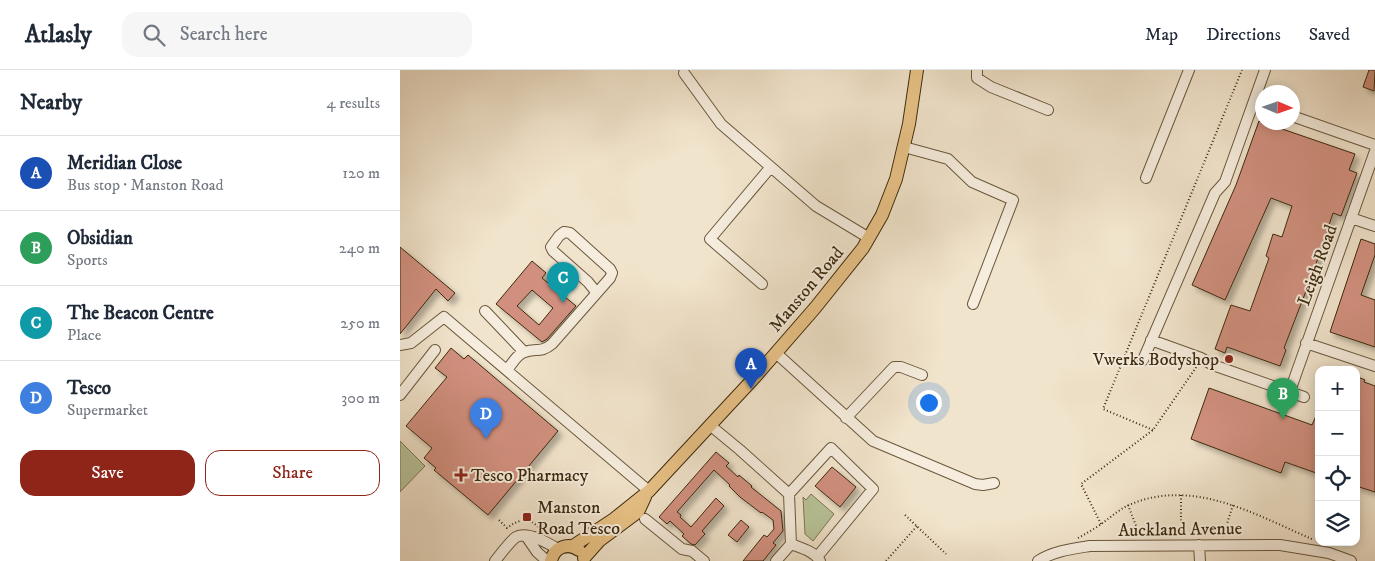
<!DOCTYPE html>
<html lang="en">
<head>
<meta charset="utf-8">
<style>
  :root { --surface:#fff; --page:#f6f6f7; --text:#1f2937; --muted:#747a83; --line:#e0e1e3; --accent:#8f2418 }
  body { margin:0; font-family:"IM FELL DW Pica",serif; background:var(--page); color:var(--text) }
  .controls { position:absolute; right:15px; bottom:15px; display:grid; overflow:hidden; border-radius:10px; box-shadow:0 2px 12px #0003 }
  .controls button { width:45px; height:45px; display:grid; place-items:center; padding:0; border:0; border-bottom:1px solid var(--line); background:var(--surface); color:var(--text); font:25px sans-serif }
  .compass { position:absolute; left:855px; top:15px; width:45px; height:45px; border-radius:50%; background:var(--surface); box-shadow:0 2px 12px #0003; rotate:92deg }
  .you { position:absolute; left:528px; top:332px; width:18px; height:18px; margin:-12px; border:4px solid #fff; border-radius:50%; background:#1a73e8; box-shadow:0 0 0 8px #1a73e833 }
  .badge { display:grid; place-items:center; width:32px; height:32px; border-radius:50%; background:var(--accent); color:#fff; font-size:16px; font-weight:700 }
  .pin { position:absolute; translate:-50% -41px; filter:drop-shadow(0 1px 2px #0008) }
  .pin::after { content:''; position:absolute; top:26px; width:18px; height:15px; background:inherit; clip-path:polygon(0 0,100% 0,50% 100%) }
  .list { margin:0; padding:0; list-style:none }
  h2 { display:flex; justify-content:space-between; align-items:center; height:65px; margin:0; padding:0 20px; font-size:21px }
  h2 small { font-size:16px; font-weight:400; color:var(--muted) }
  .list li { display:grid; grid-template-columns:32px 1fr auto; gap:15px; align-items:center; box-sizing:border-box; height:75px; padding:0 20px; border-top:1px solid var(--line) }
  .list b { display:block; font-size:19px; white-space:nowrap }
  .list p { margin:0; font-size:16px; white-space:nowrap; color:var(--muted) }
  .list em { font-size:16px; font-style:normal; color:var(--muted) }
  .actions { display:flex; gap:10px; padding:15px 20px }
  .actions a { flex:1; padding:11px 0; border:1px solid var(--accent); border-radius:15px; text-align:center; font-size:18px; color:var(--accent) }
  .actions .main { background:var(--accent); color:#fff }
  .icon { flex:none; width:28px; height:28px; fill:none; stroke:currentColor; stroke-width:2; stroke-linecap:round; stroke-linejoin:round }
  .map { position:relative; flex:none; width:975px; height:491px; overflow:hidden }
  header { display:flex; align-items:center; gap:30px; box-sizing:border-box; height:70px; padding:0 25px; background:var(--surface); border-bottom:1px solid var(--line) }
  header strong { font-size:24px }
  nav { display:flex; gap:28px; margin-inline-start:auto; font-size:18px }
  .search { width:350px; height:45px; background:var(--page); display:flex; align-items:center; gap:12px; box-sizing:border-box; padding:0 18px; border-radius:15px; color:var(--muted); font-size:19px }
  main { display:flex }
  aside { flex:1; background:var(--surface) }
  .map>svg:first-child { display:block }
  .green { fill:#b8c499; stroke:#7a7653 }
  .building { fill:#d1907f; stroke:#3c290d; fill-rule:evenodd; filter:url(#shadow) }
  .lines { fill:none; stroke-linecap:round; stroke-linejoin:round }
  .minor-casing { stroke:#69583d; stroke-width:12 }
  .major-casing { stroke:#3c290d; stroke-width:14 }
  .path { stroke:#3c290d; stroke-width:2; stroke-dasharray:1 2.5; stroke-linecap:butt }
  .minor { stroke:#f6edde; stroke-width:10 }
  .major { stroke:#e8c286; stroke-width:12 }
  .poi-dot { fill:#8f2418; stroke:#f6edde; stroke-width:2 }
  .labels { text-anchor:middle; stroke-width:4; stroke-linejoin:round; paint-order:stroke }
  .street-label { font-size:18px; fill:#3c290d; stroke:#f6edde }
  .poi-label { font-size:18px; fill:#3c290d; stroke:#f6edde; text-anchor:start }
</style>
</head>
<body>
<header>
<strong>Atlasly</strong>
<div class="search"><svg class="icon" aria-label="search" viewBox="0 0 24 24"><circle cx="10" cy="10" r="6"/><path d="M15 15l6 6"/></svg>Search here</div>
<nav><a>Map</a><a>Directions</a><a>Saved</a></nav>
</header>
<main>
<aside>
<h2>Nearby<small>4 results</small></h2>
<ul class="list">
<li><span class="badge" style="background:#1a4fb4">A</span><div><b>Meridian Close</b><p>Bus stop · Manston Road</p></div><em>120 m</em></li>
<li><span class="badge" style="background:#2e9e5b">B</span><div><b>Obsidian</b><p>Sports</p></div><em>240 m</em></li>
<li><span class="badge" style="background:#0f9aa8">C</span><div><b>The Beacon Centre</b><p>Place</p></div><em>250 m</em></li>
<li><span class="badge" style="background:#3f7fe0">D</span><div><b>Tesco</b><p>Supermarket</p></div><em>300 m</em></li>
</ul>
<div class="actions"><a class="main">Save</a><a>Share</a></div>
</aside>
<div class="map">
<svg width="975" height="491" viewBox="0 0 975 491">
  <defs>
    <filter id="shadow"><feDropShadow dx="4.5" dy="4.5" stdDeviation="2.5" flood-color="#0004"/></filter>
  </defs>
  <rect width="100%" height="100%" fill="#f1e4cc"/>
  <filter id="stains"><feTurbulence type="fractalNoise" baseFrequency=".004" numOctaves="4"/><feColorMatrix values="0 0 0 0 .2 0 0 0 0 .09 0 0 0 0 .02 0 0 0 .5 -.17"/></filter>
  <radialGradient id="worn" r=".72"><stop offset=".6" stop-color="#630" stop-opacity="0"/><stop offset="1" stop-color="#630" stop-opacity=".3"/></radialGradient>
  <path class="green" d="M0 371 25 396 0 422Z
    M411 424 434 444 413 471 405 464 403 427 406 430Z"/>
  <path class="building" d="M969 0H975L974 21 963 17Z
    M859 51 955 84 949 100 957 103 941 146 933 143 913 203 884 278 886 280 880 296 827 277 825 283 815 279 831 235 850 241 869 188 866 186 873 164 882 167 892 136 871 128 825 230 792 215 836 115Z
    M961 169 975 174V185L961 225 975 230V277L930 262Z
    M0 177 55 223 48 231 36 219 0 264Z
    M132 191 146 203 142 208 176 236 147 269 142 272 96 234ZM132 220 153 238 139 255 117 236Z
    M51 278 64 289 68 285 158 361 88 445 34 400 36 398 24 388 32 378 6 356 47 307 35 298Z
    M956 306 965 310 964 312 975 316V422L956 416Z
    M809 318 912 355 919 339V404L885 392 881 403 791 369Z
    M316 382 329 393 326 396 338 407 339 405 352 416 351 417 381 441 383 461 373 473 376 475 363 491H343L364 465 367 467 374 459 373 450 362 442 361 443 340 427 329 416 330 415 314 400 277 442 281 445 280 447 291 457 316 428 324 436 302 461 305 464 295 475 291 474 282 466 284 464 270 451 267 454 259 447Z
    M432 397 456 417 440 437 415 416Z
    M341 450 349 457 337 472 328 465Z"/>
  <g class="lines">
    <g class="minor-casing">
      <path id="minor" d="M577 0V8L591 17 648 40
        M284 3 321 54 416 136 469 168
        M892 46 975 75
        M504 77 548 89 572 112 613 130 573 234
        M746 108 789 0
        M951 148 975 156
        M362 214 310 169 370 98
        M85 241 124 282
        M751 270 801 288 813 295 904 327
        M906 273 975 296
        M0 275 11 273 44 247 249 421
        M376 283 473 371 575 414 583 415 594 413
        M743 290 815 123 825 112 865 0
        M107 300C112 294 117 284 125 282 136 277 140 284 152 274L210 208 212 203 210 199 170 163 164 162 159 166 151 177 153 181 188 212 196 222
        M890 321 975 81
        M0 325 35 280
        M446 348 494 297H501L522 305
        M311 356 340 380 389 424 391 474 376 491
        M389 424 431 378 473 419 417 487
        M245 449 282 479 292 481 304 491
        M126 466 137 482 147 491
        M391 474C401 478 414 481 420 491
        M799 475 800 491
        M95 491C100 485 110 471 116 467 128 461 148 473 158 479
        M638 491C654 481 671 479 690 476L880 475 929 483 951 491"/>
    </g>
    <g class="major-casing">
      <path id="major" d="M173 476 214 449 249 421 355 307 415 238 463 178 482 145 496 109 509 54 517 0
        M184 488 199 471 238 442 245 427
        M151 491C154 477 168 472 179 480"/>
    </g>
    <path class="path" d="M753 360 703 339 842 0
      M781 425V465
      M728 435 740 466
      M505 445 546 484
      M99 450 107 458C118 450 128 446 138 457
      M701 454 681 414 753 360 797 296
      M823 466 833 435
      M678 468C687 463 696 458 704 452 712 446 720 439 729 435 793 407 856 445 914 470
      M486 491 517 456"/>
    <use href="#minor" class="minor"/>
    <use href="#major" class="major"/>
  </g>
  <g class="poi-dot">
    <circle cx="829" cy="289" r="5"/>
    <path d="M58.5 397.5h5v5h5v5h-5v5h-5v-5h-5v-5h5z"/>
    <rect x="122" y="442" width="10" height="10" rx="2.5"/>
  </g>
  <g class="labels">
    <g class="street-label">
      <text transform="translate(917 195) rotate(-70)" y="6">Leigh Road</text>
      <text transform="translate(406 219) rotate(-50)" y="6">Manston Road</text>
      <text transform="translate(780 459) rotate(-1)" y="6">Auckland Avenue</text>
    </g>
    <g class="poi-label">
      <text x="819" y="295" text-anchor="end">Vwerks Bodyshop</text>
      <text x="71" y="411">Tesco Pharmacy</text>
      <text x="137" y="443">Manston<tspan x="137" dy="21">Road Tesco</tspan></text>
    </g>
  </g>
  <rect width="100%" height="100%" filter="url(#stains)"/>
  <rect width="100%" height="100%" fill="url(#worn)"/>
</svg>
<div class="controls">
<button>+</button>
<button>−</button>
<button><svg class="icon" aria-label="locate" viewBox="0 0 24 24"><circle cx="12" cy="12" r="6"/><path d="M12 2v4M12 18v4M2 12h4M18 12h4"/></svg></button>
<button><svg class="icon" aria-label="layers" viewBox="0 0 24 24"><path d="M12 4l9 5-9 5-9-5zM3 14l9 5 9-5"/></svg></button>
</div>
<svg class="compass" viewBox="-18 -18 36 36"><path d="M0-13l5 13h-10z" fill="#e53935"/><path d="M0 13l5-13h-10z" fill="#747a83"/></svg>
<div class="you"></div>
<div class="pin badge" style="left:351px;top:319px;background:#1a4fb4">A</div>
<div class="pin badge" style="left:883px;top:349px;background:#2e9e5b">B</div>
<div class="pin badge" style="left:163px;top:233px;background:#0f9aa8">C</div>
<div class="pin badge" style="left:86px;top:369px;background:#3f7fe0">D</div>
</div>
</main>
</body>
</html>
